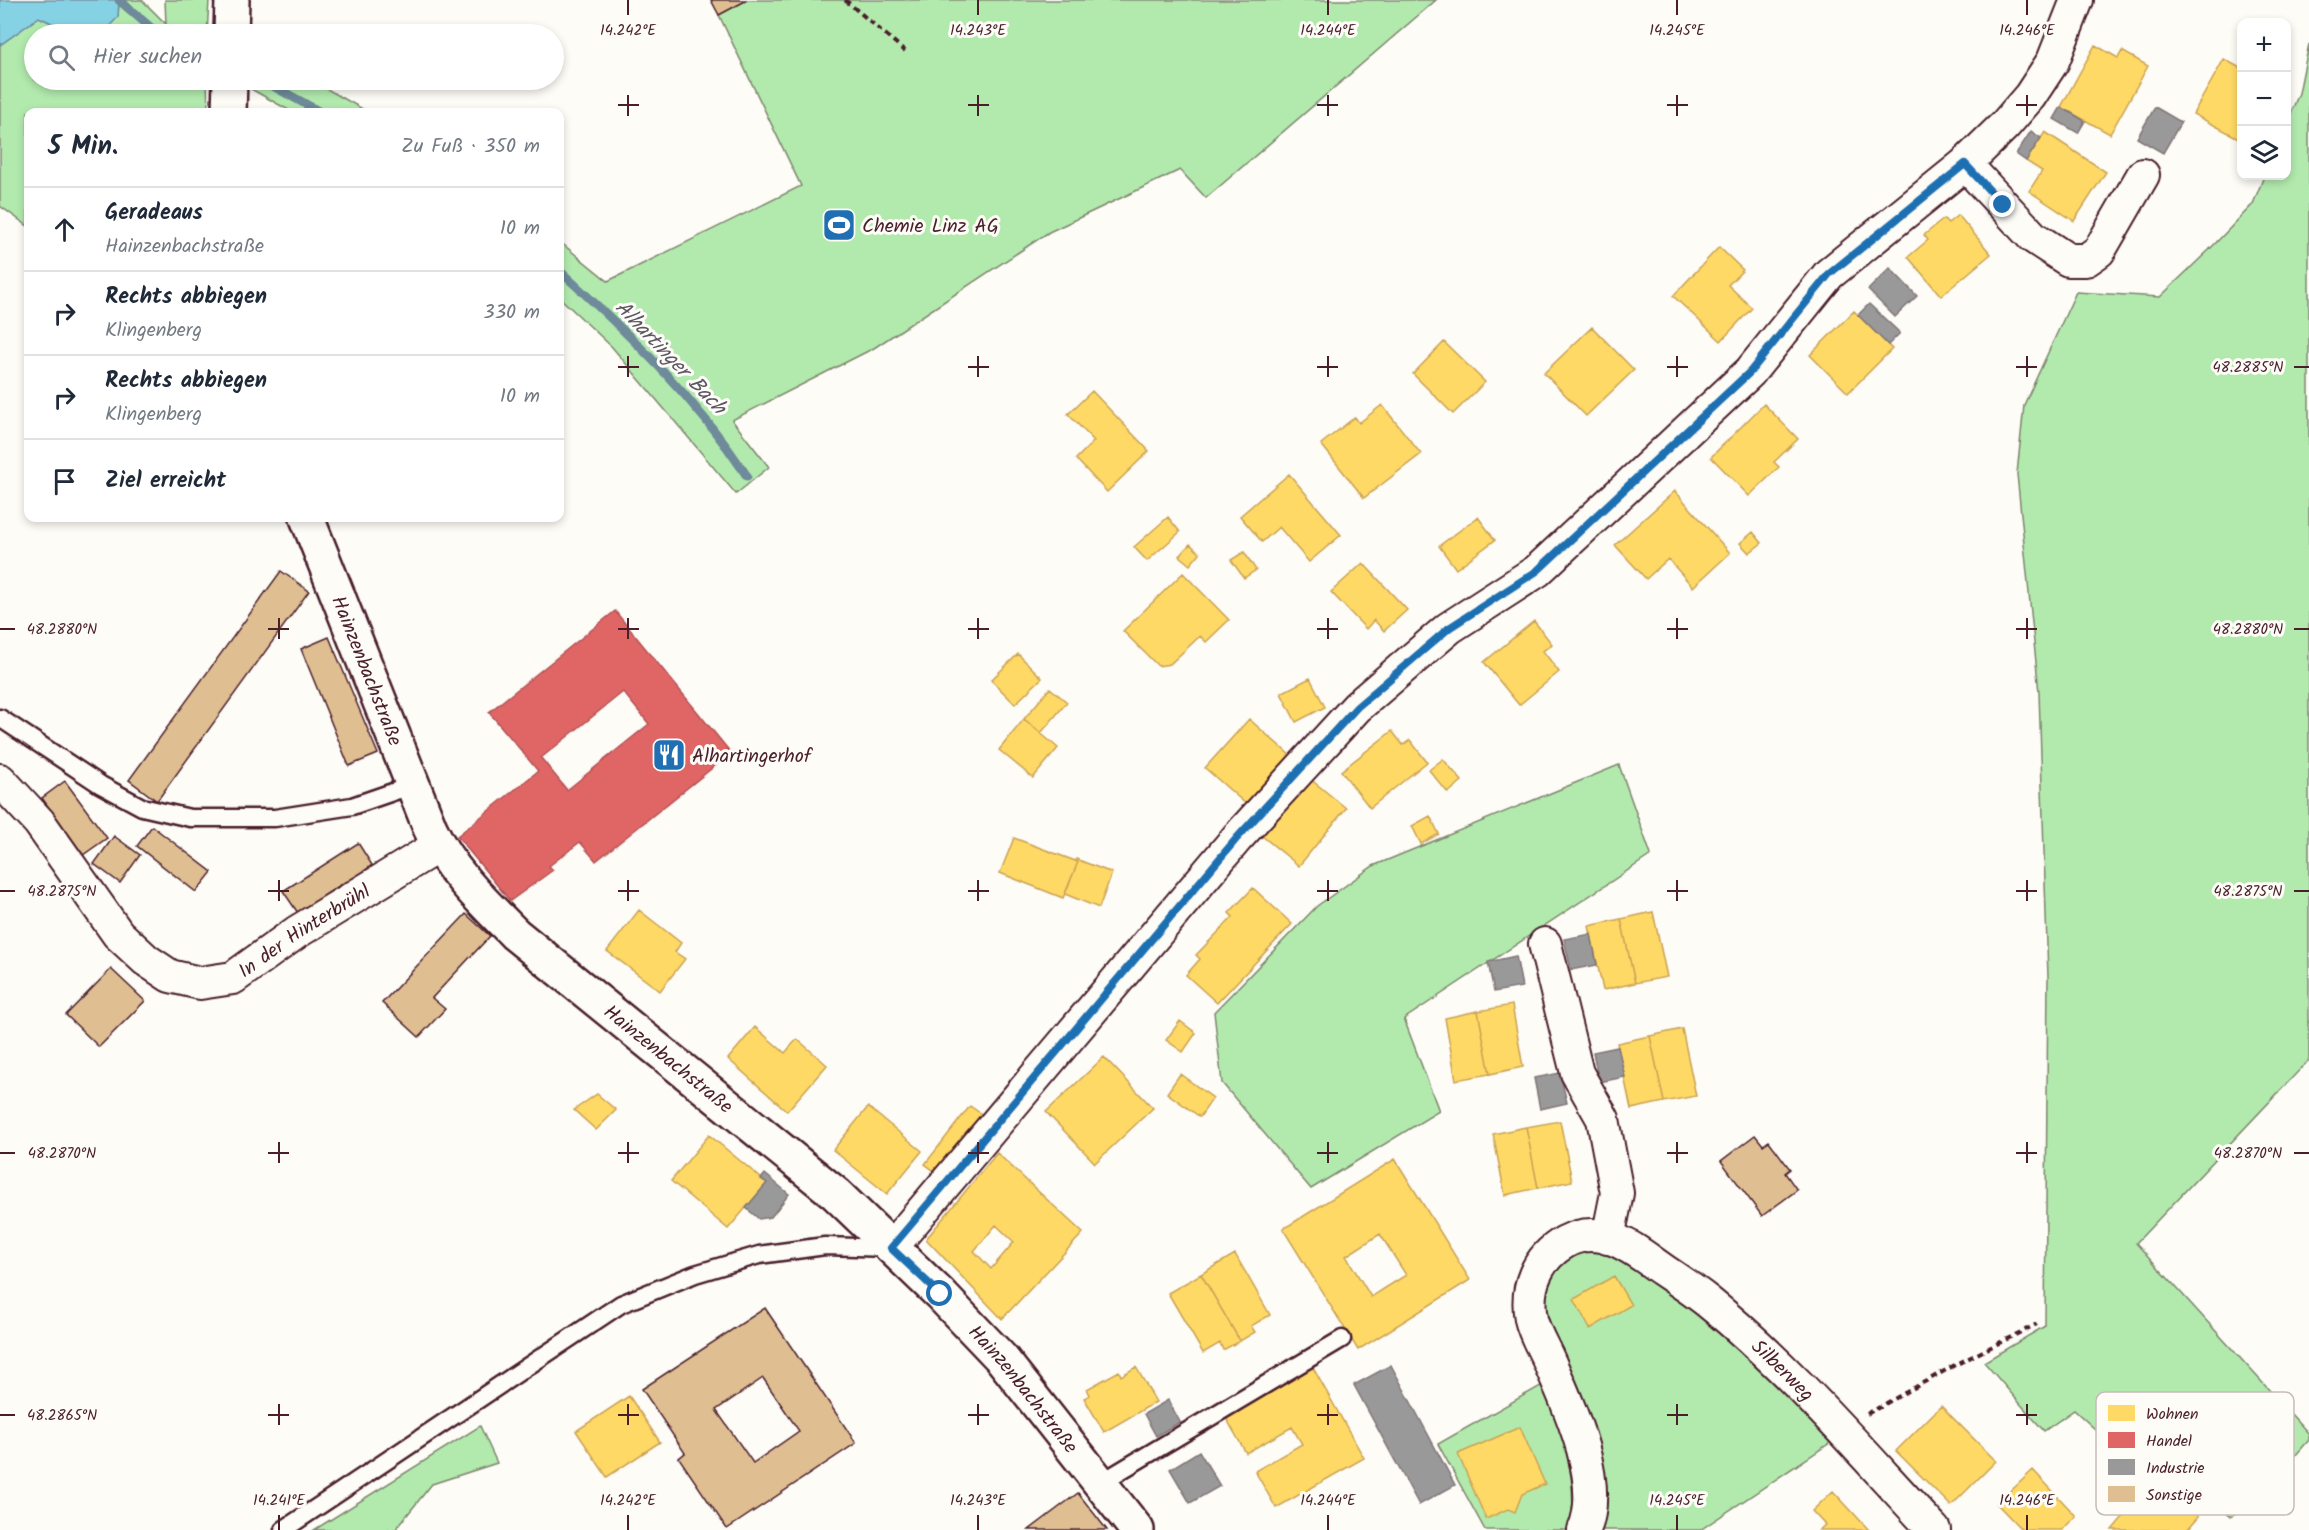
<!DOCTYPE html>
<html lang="de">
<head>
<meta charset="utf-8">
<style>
  :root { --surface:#fff; --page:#f6f6f7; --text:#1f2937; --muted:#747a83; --line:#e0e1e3 }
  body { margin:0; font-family:Kalam,sans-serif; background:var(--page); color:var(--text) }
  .controls { position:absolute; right:18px; top:18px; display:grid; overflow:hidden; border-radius:12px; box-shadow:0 3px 9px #0003 }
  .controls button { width:54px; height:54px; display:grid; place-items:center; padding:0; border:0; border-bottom:2px solid var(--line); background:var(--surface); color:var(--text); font:30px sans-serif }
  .stop { position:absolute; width:18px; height:18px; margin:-14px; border:4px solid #1f6fb2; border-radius:50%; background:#fff }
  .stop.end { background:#1f6fb2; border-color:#fff; box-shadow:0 2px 6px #0008 }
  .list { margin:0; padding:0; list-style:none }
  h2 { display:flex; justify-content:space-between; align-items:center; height:78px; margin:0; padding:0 24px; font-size:26px }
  h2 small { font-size:20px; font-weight:400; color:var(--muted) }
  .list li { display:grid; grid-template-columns:39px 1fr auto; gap:18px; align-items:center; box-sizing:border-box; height:84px; padding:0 24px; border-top:2px solid var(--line) }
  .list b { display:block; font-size:22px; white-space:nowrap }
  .list p { margin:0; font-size:20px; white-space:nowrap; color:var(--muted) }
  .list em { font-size:20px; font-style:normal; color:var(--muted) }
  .icon { flex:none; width:33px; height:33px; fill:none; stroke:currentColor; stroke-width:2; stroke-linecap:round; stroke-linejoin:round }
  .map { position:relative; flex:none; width:2309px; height:1530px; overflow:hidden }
  .search { position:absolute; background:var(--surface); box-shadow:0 3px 9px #0003; left:24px; top:24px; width:540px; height:66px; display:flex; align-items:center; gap:15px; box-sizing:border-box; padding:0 21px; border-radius:33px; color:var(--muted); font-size:22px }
  .panel { position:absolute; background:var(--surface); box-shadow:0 3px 9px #0003; left:24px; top:108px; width:540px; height:414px; border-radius:12px }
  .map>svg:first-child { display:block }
  .green { fill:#b2eaae; stroke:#7e846c; stroke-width:1.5 }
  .water { fill:#86d2e5; stroke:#6e8a9b; stroke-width:1.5 }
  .homes { fill:#ffd966; stroke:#c9a154; stroke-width:1.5; fill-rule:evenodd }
  .shops { fill:#e06666; stroke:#b35154; stroke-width:1.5; fill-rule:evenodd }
  .industry { fill:#999; stroke:#817478; stroke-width:1.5 }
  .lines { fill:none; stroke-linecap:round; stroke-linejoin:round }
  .stream { stroke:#6e8a9b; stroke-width:9 }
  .building { fill:#dfbe92; stroke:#4a1f2b; stroke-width:1.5; fill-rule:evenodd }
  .lane-casing { stroke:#4a1f2b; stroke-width:21 }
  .street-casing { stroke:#4a1f2b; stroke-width:36 }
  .secondary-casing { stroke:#4a1f2b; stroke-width:38 }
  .path { stroke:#4a1f2b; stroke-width:4; stroke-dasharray:6 4.5; stroke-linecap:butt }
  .lane { stroke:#fdfcf7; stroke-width:16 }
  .street { stroke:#fdfcf7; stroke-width:32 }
  .secondary { stroke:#fdfcf7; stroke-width:33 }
  .route { stroke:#1f6fb2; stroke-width:8 }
  .ticks { fill:none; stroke:#4a1f2b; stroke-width:2 }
  .labels { text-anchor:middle; stroke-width:6; stroke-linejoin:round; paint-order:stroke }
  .poi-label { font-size:20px; fill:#4a1f2b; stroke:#fdfcf7; text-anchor:start }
  .street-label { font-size:20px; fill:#4a1f2b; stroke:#fdfcf7 }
  .water-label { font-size:21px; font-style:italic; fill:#5c5563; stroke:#fdfcf7 }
  .key { fill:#fdfcf7; stroke:#c7baba; stroke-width:1.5 }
  .key-label { font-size:16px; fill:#4a1f2b }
  .ticks-label { font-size:15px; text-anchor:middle; fill:#4a1f2b; stroke:#fdfcf7; stroke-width:6; stroke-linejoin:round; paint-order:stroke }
</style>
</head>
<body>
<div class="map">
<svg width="2309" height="1530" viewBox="0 0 2309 1530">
  <rect width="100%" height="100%" fill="#fdfcf7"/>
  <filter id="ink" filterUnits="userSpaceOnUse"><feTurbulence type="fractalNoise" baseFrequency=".0167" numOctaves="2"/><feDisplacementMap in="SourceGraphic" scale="12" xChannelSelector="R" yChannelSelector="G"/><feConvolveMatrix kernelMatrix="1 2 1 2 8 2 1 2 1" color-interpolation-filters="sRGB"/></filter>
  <g filter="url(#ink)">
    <path class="green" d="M119 0H142L166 24 165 0H209L207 34H34V80H207L208 112H28V226L0 206V45L39 17 71 32 118 17Z
      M747 0H1436L1206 198 1180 170 1049 232 874 348 732 420 769 467 736 494 612 347 560 298V242L608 281 801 186 719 15Z
      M2309 44V1060L2136 1243 2309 1434V1440L2295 1456 2231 1517 2157 1452 2139 1469 2074 1410 2044 1431 1984 1362 2045 1326 2048 977 2039 692 2017 474 2024 405 2076 292 2160 297 2209 250 2253 204 2264 176H2286L2287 123 2299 93Z
      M251 80H311L368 112H292L251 89Z
      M1619 765 1651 855 1404 1019 1439 1111 1311 1189 1222 1083 1214 1012 1317 906 1373 866Z
      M1601 1250 1621 1257 1695 1304 1833 1441 1700 1530H1596L1540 1306 1556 1263 1574 1253Z
      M1544 1384C1562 1433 1578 1474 1571 1527L1570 1530H1485L1438 1444Z
      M480 1426 497 1463 432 1484 395 1530H314Z"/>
    <path class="water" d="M0 0H119L118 17 103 33 71 32 39 17 0 45Z"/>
    <path class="homes" d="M2095 45 2118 58 2122 51 2148 66 2110 134 2061 107Z
      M2224 59 2242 69V140L2193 114Z
      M2045 132 2106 172 2074 221 2029 191 2042 171 2026 161Z
      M1958 215 1991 254 1941 296 1908 257 1928 240 1924 235 1944 219 1948 223Z
      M1719 247 1743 270 1728 285 1752 308 1721 341 1673 296Z
      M1854 311 1892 349 1848 393 1810 355Z
      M1592 327 1634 370 1586 416 1544 373Z
      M1444 342 1485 382 1453 414 1413 374Z
      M1092 391 1149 451 1107 492 1076 459 1094 441 1068 414Z
      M1764 404 1798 439 1774 462 1779 467 1749 496 1711 457Z
      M1382 405 1421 454 1364 498 1321 444 1355 417 1359 423Z
      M1289 474 1341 535 1309 562 1279 527 1262 542 1240 516Z
      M1675 491 1730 553 1693 587 1668 559 1646 579 1615 545Z
      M1168 517 1180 532 1147 561 1134 547Z
      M1478 517 1495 540 1456 569 1439 546Z
      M1753 532 1762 543 1749 553 1740 543Z
      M1190 544 1200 553 1190 565 1179 556Z
      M1244 552 1256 570 1244 578 1231 560Z
      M1363 563 1407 610 1384 631 1374 620 1366 629 1331 592Z
      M1183 573 1229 620 1206 642 1200 636 1170 664 1158 666 1123 631Z
      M1534 621 1552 644 1543 651 1559 672 1519 705 1484 662Z
      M1018 654 1042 678 1015 704 991 680Z
      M1310 678 1325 707 1296 722 1281 693Z
      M1050 688 1067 702 1041 733 1024 719Z
      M1024 719 1058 748 1033 778 999 750Z
      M1249 719 1291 756 1247 805 1205 768Z
      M1392 731 1403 745 1410 740 1427 762 1370 808 1341 771Z
      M1443 759 1462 781 1448 793 1429 770Z
      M1309 778 1346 808 1299 866 1262 836Z
      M1430 816 1439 834 1421 844 1412 826Z
      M1014 838 1078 862 1063 898 1000 873Z
      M1076 859 1112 873 1099 908 1065 894 1078 862 1075 861Z
      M1253 888 1292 924 1217 1003 1186 975 1200 959 1196 955 1233 917 1229 913Z
      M639 910 681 943 675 952 685 959 660 991 607 951Z
      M1653 912 1667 977 1635 983 1621 919Z
      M1621 919 1635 983 1603 990 1589 926Z
      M1512 1005 1523 1067 1490 1074 1478 1011Z
      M1478 1011 1490 1074 1456 1080 1445 1018Z
      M1180 1021 1196 1033 1183 1052 1166 1040Z
      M755 1027 785 1053 797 1039 827 1065 787 1111 728 1059Z
      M1682 1029 1696 1096 1664 1102 1650 1036Z
      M1650 1036 1664 1102 1631 1109 1617 1043Z
      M1104 1057 1153 1108 1095 1163 1046 1112Z
      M1180 1074 1213 1098 1200 1117 1167 1093Z
      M597 1094 616 1110 596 1130 574 1110Z
      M970 1106 987 1118 941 1176 925 1164Z
      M868 1107 922 1151 887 1194 833 1150Z
      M1560 1121 1572 1181 1538 1188 1526 1127Z
      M1526 1127 1538 1188 1505 1195 1493 1134Z
      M709 1135 767 1183 728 1229 671 1181Z
      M997 1153 1083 1233 1002 1319 926 1239ZM996 1225 1014 1242 991 1269 974 1251Z
      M1395 1159 1470 1280 1358 1350 1283 1229ZM1380 1234 1406 1275 1371 1297 1346 1256Z
      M1235 1254 1270 1315 1251 1326 1255 1332 1240 1341 1201 1274Z
      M1201 1274 1240 1341 1223 1350 1220 1343 1203 1353 1168 1293Z
      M1614 1276 1631 1305 1590 1329 1574 1299Z
      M1312 1366 1364 1458 1276 1508 1255 1471 1302 1444 1292 1427 1246 1453 1225 1416Z
      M1136 1367 1156 1402 1104 1432 1084 1398 1090 1395 1087 1389 1119 1371 1121 1376Z
      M629 1396 660 1442 607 1477 576 1431Z
      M1941 1406 1996 1461 1951 1506 1896 1451Z
      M1520 1427 1545 1484 1522 1494 1515 1512 1508 1509 1486 1519 1458 1454Z
      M2033 1470 2076 1516 2062 1530H2022L1997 1504Z
      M2156 1478 2199 1516 2187 1530H2112Z
      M1833 1491 1869 1530H1819L1825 1525 1812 1511Z"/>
    <path class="shops" d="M615 611 731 753 596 861 580 842 549 866 553 870 510 901 457 836 538 771 489 712ZM623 692 649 724 567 790 541 758Z"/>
    <path class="industry" d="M2061 107 2085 121 2078 133 2054 119Z
      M2155 107 2181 122 2163 153 2137 138Z
      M2031 131 2041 138 2026 161 2016 154Z
      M1890 268 1917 296 1895 317 1868 290Z
      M1869 304 1900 333 1888 345 1858 315Z
      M1591 934 1597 965 1571 970 1564 939Z
      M1516 956 1522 987 1494 992 1488 962Z
      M1618 1047 1625 1077 1599 1082 1593 1052Z
      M1560 1073 1567 1103 1540 1109 1534 1078Z
      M765 1174 789 1194 771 1217 759 1219 746 1208 767 1183 761 1179Z
      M1391 1365 1455 1485 1419 1505 1354 1385Z
      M1168 1400 1180 1422 1156 1436 1144 1414Z
      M1199 1451 1220 1486 1190 1503 1170 1469Z"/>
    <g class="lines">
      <path class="stream" d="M119 0 158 34
        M250 80 273 86 320 112
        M560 271C630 335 694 396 747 476"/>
    </g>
    <path class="building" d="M711 0H747L719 15Z
      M281 571 309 591 157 801 129 780Z
      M329 637 378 754 349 766 301 649Z
      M65 781 107 838 83 855 42 798Z
      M152 826 212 872 196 892 137 846Z
      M114 836 140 855 120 883 94 864Z
      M358 843 372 865 346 885 345 882 325 895 327 898 311 908 310 905 298 913 283 891Z
      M466 914 490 936 432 998 445 1009 419 1037 382 1003Z
      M111 969 145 1001 99 1047 66 1015Z
      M1755 1135 1763 1145 1769 1141 1790 1169 1785 1173 1797 1190 1762 1216 1721 1161Z
      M765 1308 856 1443 727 1529 679 1458 685 1453 642 1389ZM763 1378 799 1431 753 1463 716 1410Z
      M1078 1493 1107 1530H1029Z"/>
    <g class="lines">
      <g class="lane-casing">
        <path id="lane" d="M0 718 101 785 142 807 190 818H275L352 806 413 785
          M1100 1483 1342 1339
          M283 1530 621 1304 695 1274 759 1255 825 1246 888 1248"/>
      </g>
      <g class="street-casing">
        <g id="street">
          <path d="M1965 164 2033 237 2068 260H2086L2099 251 2143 175"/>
          <path id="s1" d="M0 780 39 822 118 934 146 960 170 976 200 983 233 978 297 932 438 846"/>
          <path d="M1545 944 1577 1073 1603 1119 1617 1193 1608 1238"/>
          <path d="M891 1248 1237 838 1357 707 1449 628 1537 571 1750 372 1829 274 1965 164 2005 125 2030 96 2053 61 2077 0"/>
          <path id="s2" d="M1584 1530C1605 1483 1568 1404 1549 1361 1543 1347 1534 1333 1531 1319 1525 1287 1537 1258 1565 1242 1603 1222 1633 1249 1663 1270 1678 1280 1693 1290 1707 1301 1789 1367 1862 1453 1934 1530"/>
        </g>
      </g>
      <g class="secondary-casing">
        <g id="secondary">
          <path d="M231 34 232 0"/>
          <path d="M229 112 230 80"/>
          <path id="s3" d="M307 518 430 828C449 870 483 902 515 934L836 1194 940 1294 1002 1359 1137 1530"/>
        </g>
      </g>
      <path class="path" d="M845 0 905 51
        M1867 1414 1955 1365 2037 1324"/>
      <use href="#lane" class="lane"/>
      <use href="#street" class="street"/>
      <use href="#secondary" class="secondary"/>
    </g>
  </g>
  <g class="lines" filter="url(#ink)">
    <path class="route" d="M940 1294 891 1248 1237 838 1357 707 1449 628 1537 571 1750 372 1829 274 1965 164 2003 205"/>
  </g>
  <path class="ticks" d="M628 0V15M978 0V15M1328 0V15M1677 0V15M2027 0V15M628 95V116M978 95V116M1328 95V116M1677 95V116M2027 95V116M618 105H639M968 105H989M1317 105H1338M1667 105H1688M2016 105H2037M628 356V377M978 356V377M1328 356V377M1677 356V377M2027 356V377M618 367H639M968 367H989M1317 367H1338M1667 367H1688M2016 367H2037M2294 367H2309M279 618V639M628 618V639M978 618V639M1328 618V639M1677 618V639M2027 618V639M0 629H15M268 629H289M618 629H639M968 629H989M1317 629H1338M1667 629H1688M2016 629H2037M2294 629H2309M279 880V901M628 880V901M978 880V901M1328 880V901M1677 880V901M2027 880V901M0 891H15M268 891H289M618 891H639M968 891H989M1317 891H1338M1667 891H1688M2016 891H2037M2294 891H2309M279 1142V1163M628 1142V1163M978 1142V1163M1328 1142V1163M1677 1142V1163M2027 1142V1163M0 1153H15M268 1153H289M618 1153H639M968 1153H989M1317 1153H1338M1667 1153H1688M2016 1153H2037M2294 1153H2309M279 1404V1425M628 1404V1425M978 1404V1425M1328 1404V1425M1677 1404V1425M2027 1404V1425M0 1415H15M268 1415H289M618 1415H639M968 1415H989M1317 1415H1338M1667 1415H1688M2016 1415H2037M279 1515V1530M628 1515V1530M978 1515V1530M1328 1515V1530M1677 1515V1530M2027 1515V1530"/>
  <defs>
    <g id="stadium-square" transform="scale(1.725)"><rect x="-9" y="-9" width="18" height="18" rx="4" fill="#1f6fb2" stroke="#fdfcf7"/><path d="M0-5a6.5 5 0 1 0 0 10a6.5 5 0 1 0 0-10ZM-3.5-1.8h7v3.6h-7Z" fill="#fff"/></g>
    <g id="restaurant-square" transform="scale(1.725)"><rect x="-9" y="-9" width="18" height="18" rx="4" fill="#1f6fb2" stroke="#fdfcf7"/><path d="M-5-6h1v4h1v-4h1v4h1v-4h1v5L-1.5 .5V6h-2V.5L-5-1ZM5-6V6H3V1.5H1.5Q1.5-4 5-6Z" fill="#fff"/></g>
  </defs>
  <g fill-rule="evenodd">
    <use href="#stadium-square" x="839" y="225"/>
    <use href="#restaurant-square" x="669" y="755"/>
  </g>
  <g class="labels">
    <g class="poi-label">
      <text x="862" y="232">Chemie Linz AG</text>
      <text x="692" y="762">Alhartingerhof</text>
    </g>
    <g class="street-label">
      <text dy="7" stroke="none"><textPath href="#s3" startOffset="164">Hainzenbachstraße</textPath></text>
      <text dy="7" stroke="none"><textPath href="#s1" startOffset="411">In der Hinterbrühl</textPath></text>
      <text dy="7" stroke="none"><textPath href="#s3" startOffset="668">Hainzenbachstraße</textPath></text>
      <text dy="7" stroke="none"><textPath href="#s2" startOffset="578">Silberweg</textPath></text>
      <text dy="7" stroke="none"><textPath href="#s3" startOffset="1154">Hainzenbachstraße</textPath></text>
    </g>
    <g class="water-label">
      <text transform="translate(671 357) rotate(46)" y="7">Alhartinger Bach</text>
    </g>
  </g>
  <rect x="2096" y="1392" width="198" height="123" rx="9" class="key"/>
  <rect x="2108" y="1405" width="27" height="16" fill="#ffd966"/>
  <rect x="2108" y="1432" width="27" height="16" fill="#e06666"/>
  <rect x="2108" y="1459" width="27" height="16" fill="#999"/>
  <rect x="2108" y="1486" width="27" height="16" fill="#dfbe92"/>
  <g class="key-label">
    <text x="2146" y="1419">Wohnen</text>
    <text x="2146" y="1446">Handel</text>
    <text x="2146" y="1473">Industrie</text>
    <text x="2146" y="1500">Sonstige</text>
  </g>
  <g class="ticks-label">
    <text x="628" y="35">14.242°E</text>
    <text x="978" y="35">14.243°E</text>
    <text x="1328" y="35">14.244°E</text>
    <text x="1677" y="35">14.245°E</text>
    <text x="2027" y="35">14.246°E</text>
    <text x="2248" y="372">48.2885°N</text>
    <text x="62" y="634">48.2880°N</text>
    <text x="2248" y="634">48.2880°N</text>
    <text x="62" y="896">48.2875°N</text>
    <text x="2248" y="896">48.2875°N</text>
    <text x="62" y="1158">48.2870°N</text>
    <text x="2248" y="1158">48.2870°N</text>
    <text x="62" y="1420">48.2865°N</text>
    <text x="279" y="1505">14.241°E</text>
    <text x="628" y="1505">14.242°E</text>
    <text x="978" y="1505">14.243°E</text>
    <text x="1328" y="1505">14.244°E</text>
    <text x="1677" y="1505">14.245°E</text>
    <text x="2027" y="1505">14.246°E</text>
  </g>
</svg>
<div class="controls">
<button>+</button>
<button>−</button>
<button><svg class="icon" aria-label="layers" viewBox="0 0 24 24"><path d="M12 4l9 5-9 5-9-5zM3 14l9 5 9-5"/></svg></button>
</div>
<div class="stop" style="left:940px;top:1294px"></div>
<div class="stop end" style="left:2003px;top:205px"></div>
<div class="search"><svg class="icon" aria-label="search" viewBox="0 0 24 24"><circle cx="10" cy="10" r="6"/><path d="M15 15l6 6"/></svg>Hier suchen</div>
<section class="panel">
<h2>5 Min.<small>Zu Fuß · 350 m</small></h2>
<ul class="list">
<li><svg class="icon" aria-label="ahead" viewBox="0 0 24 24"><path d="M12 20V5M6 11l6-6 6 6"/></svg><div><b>Geradeaus</b><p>Hainzenbachstraße</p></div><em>10 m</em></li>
<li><svg class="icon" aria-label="right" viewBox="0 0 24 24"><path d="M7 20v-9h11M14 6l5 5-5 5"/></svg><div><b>Rechts abbiegen</b><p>Klingenberg</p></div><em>330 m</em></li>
<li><svg class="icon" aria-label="right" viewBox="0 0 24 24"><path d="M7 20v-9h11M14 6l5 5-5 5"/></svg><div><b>Rechts abbiegen</b><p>Klingenberg</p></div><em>10 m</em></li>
<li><svg class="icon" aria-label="arrive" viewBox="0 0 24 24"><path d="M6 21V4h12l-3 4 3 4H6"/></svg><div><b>Ziel erreicht</b></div></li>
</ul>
</section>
</div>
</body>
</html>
